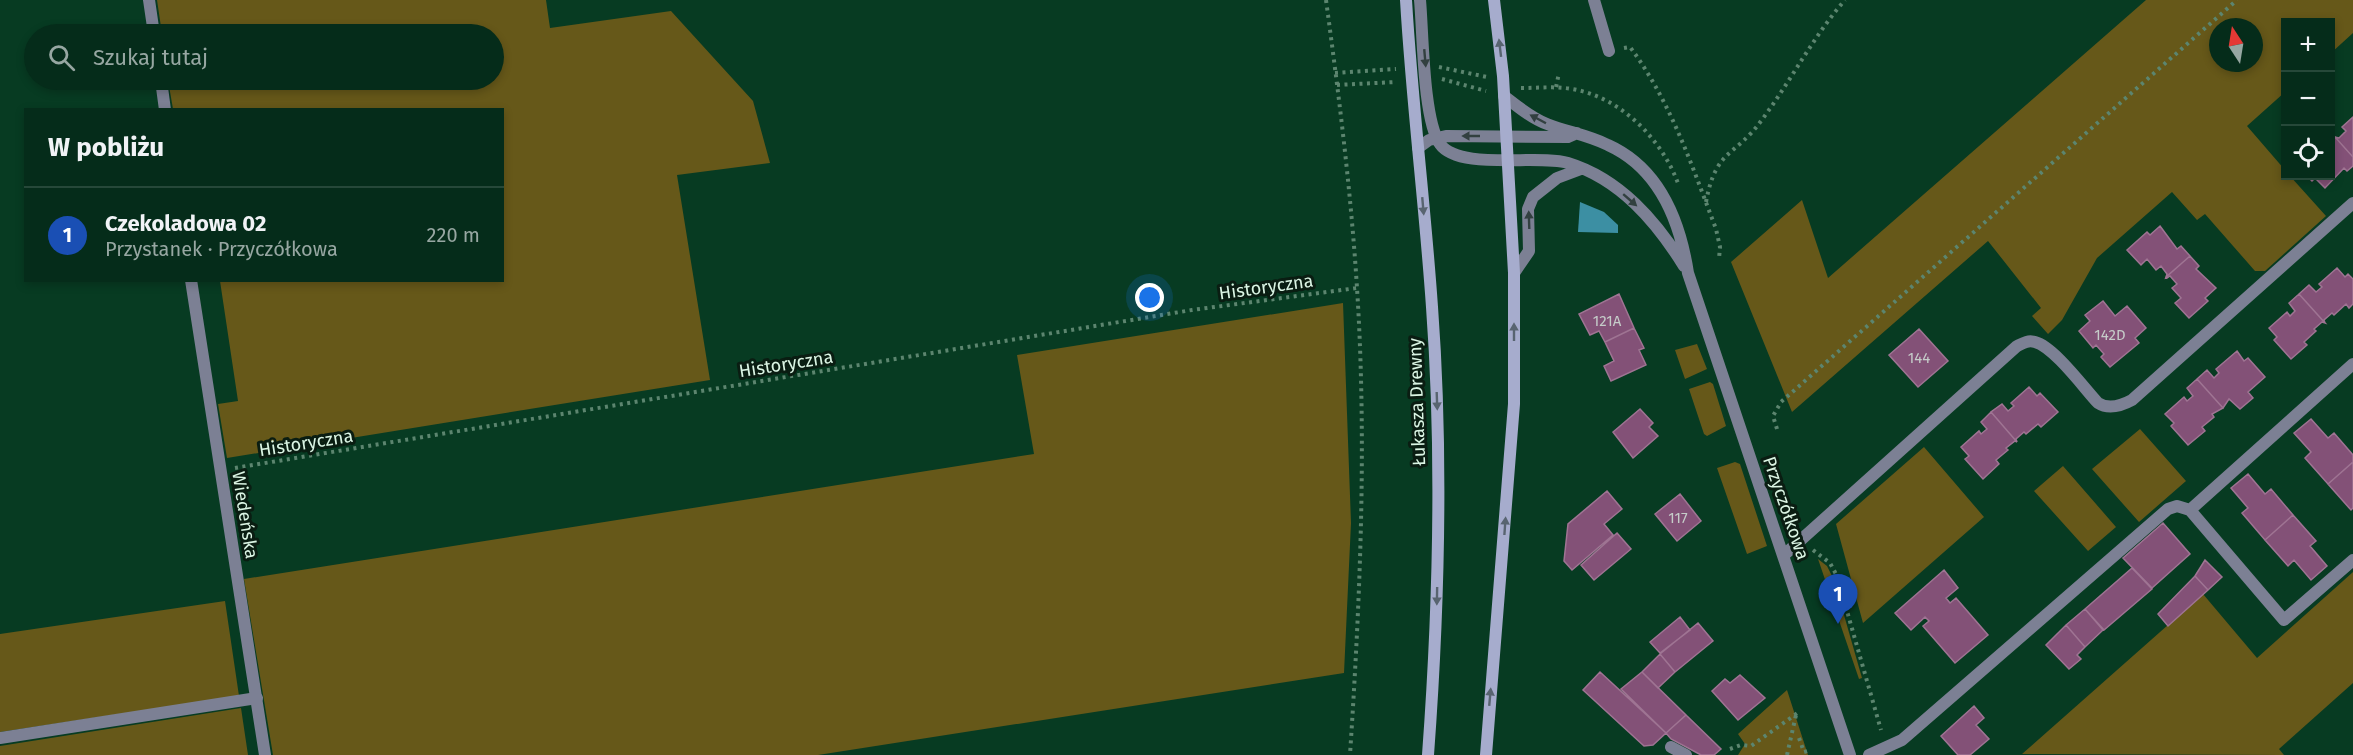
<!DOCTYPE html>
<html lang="pl">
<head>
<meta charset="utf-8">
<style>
  :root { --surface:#052c1a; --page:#133827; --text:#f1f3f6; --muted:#97a7a2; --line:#264839; --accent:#fd86e1 }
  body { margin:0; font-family:"Fira Sans",sans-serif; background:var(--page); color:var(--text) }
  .controls { position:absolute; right:18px; top:18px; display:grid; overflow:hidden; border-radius:0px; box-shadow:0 3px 9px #0003 }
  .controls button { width:54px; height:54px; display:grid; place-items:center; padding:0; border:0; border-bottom:2px solid var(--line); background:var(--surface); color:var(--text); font:30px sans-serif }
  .compass { position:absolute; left:2209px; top:18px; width:54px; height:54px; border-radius:50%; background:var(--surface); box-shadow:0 3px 9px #0003; rotate:348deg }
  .you { position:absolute; left:1150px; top:298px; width:21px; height:21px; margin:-15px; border:4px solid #fff; border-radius:50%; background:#1a73e8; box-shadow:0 0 0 9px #1a73e833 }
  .badge { display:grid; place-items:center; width:39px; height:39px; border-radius:50%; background:var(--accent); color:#fff; font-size:20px; font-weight:700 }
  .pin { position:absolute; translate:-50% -50px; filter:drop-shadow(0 2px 3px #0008) }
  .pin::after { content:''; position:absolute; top:32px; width:21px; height:18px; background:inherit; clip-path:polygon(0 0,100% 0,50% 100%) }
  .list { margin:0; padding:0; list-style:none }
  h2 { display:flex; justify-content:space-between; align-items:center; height:78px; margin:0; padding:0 24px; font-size:26px }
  h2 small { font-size:20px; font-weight:400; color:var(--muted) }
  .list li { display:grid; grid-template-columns:39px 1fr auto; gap:18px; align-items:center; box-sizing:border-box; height:96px; padding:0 24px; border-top:2px solid var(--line) }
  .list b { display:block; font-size:22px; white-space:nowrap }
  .list p { margin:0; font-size:20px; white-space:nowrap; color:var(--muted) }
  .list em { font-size:20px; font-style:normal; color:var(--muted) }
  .icon { flex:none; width:33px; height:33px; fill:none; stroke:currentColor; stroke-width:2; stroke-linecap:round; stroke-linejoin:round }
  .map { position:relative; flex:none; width:2353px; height:755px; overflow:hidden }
  .search { position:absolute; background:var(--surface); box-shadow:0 3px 9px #0003; left:24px; top:24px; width:480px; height:66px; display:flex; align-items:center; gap:15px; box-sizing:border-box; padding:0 21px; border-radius:33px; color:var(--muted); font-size:22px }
  .panel { position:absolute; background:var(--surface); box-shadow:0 3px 9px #0003; left:24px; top:108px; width:480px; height:174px; border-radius:0px }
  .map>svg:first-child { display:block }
  .green { fill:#665819; fill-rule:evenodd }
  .water { fill:#3c8fa3 }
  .building { fill:#835177; stroke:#9f7493; stroke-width:1.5 }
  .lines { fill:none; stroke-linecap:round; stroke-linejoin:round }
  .path { stroke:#5c856f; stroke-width:4; stroke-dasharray:3 4.5; stroke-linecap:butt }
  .service { stroke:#7c8094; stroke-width:12 }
  .minor { stroke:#7c8094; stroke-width:12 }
  .tertiary { stroke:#7c8094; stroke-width:12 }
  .secondary { stroke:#a6accd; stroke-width:12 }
  .oneway { fill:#586470 }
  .oneway2 { fill:#324040 }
  .labels { text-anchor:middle; stroke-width:6; stroke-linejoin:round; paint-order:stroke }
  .number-label { font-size:15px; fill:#c5ccc9 }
  .street-label { font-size:18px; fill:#dbf5e4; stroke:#0a1d12 }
</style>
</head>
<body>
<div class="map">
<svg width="2353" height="755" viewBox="0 0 2353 755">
  <rect width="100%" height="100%" fill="#073b22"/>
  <path class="green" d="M157 0H546L550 28 671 11 753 101 770 163 677 175 710 380 227 458 218 404 238 401 220 281 502 280V110L173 109 168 80H494V34H162Z
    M2146 0H2353V33L2331 53 2330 22H2286L2285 92 2247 126 2285 170 2286 176H2290L2326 216 2265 271H2255L2205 214 2197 220 2172 192 2097 258 2062 320 2048 334 2032 316 2041 308 1988 241 1792 412 1731 262 1802 200 1828 278ZM2218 27H2254V63H2218Z
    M1343 303 1351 523 1344 673 818 755H273L244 579 1034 454 1017 355Z
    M1697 344 1707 369 1685 379 1675 350Z
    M1710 382 1713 384 1726 426 1707 436 1704 434 1689 389Z
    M2140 429 2186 481 2139 522 2092 469Z
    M1924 447 1984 517 1863 623 1836 524Z
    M1735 462 1740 464 1767 546 1747 554 1717 468Z
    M2063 466 2116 527 2088 551 2034 491Z
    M1818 559 1827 566 1834 580 1862 678 1859 679Z
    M2353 572V683L2279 749 2284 755 2022 754 2203 594 2257 658Z
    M225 601 239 696 0 732V634Z
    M1787 690 1808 755H1738L1745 744 1738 734Z
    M241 708 248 755H0V746Z"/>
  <path class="water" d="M1580 202 1604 212 1618 225V233L1578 232Z"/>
  <path class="building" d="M2353 117V157L2335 137 2339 138 2346 131 2342 127Z
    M2335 137 2353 157V166L2347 171 2344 168 2325 188 2315 178 2312 181 2307 176H2330V145Z
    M2160 226 2177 249 2181 246 2190 256 2166 277 2167 274 2161 266 2156 270 2147 259 2141 265 2127 250 2147 232 2150 235Z
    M2190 256 2199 266 2196 269 2216 288 2205 298 2208 301 2189 318 2175 303 2181 298 2172 288 2177 284 2170 276 2167 278 2166 277Z
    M2337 268 2345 277 2348 274 2353 279V304L2349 308 2346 304 2334 315 2332 313 2324 320 2325 323 2299 294 2309 285 2316 292 2322 287 2319 284Z
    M1619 294 1634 328 1605 342 1599 331 1590 335 1579 314Z
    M2299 294 2325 323 2322 322 2314 329 2316 331 2304 342 2307 345 2291 359 2274 340 2277 337 2269 328 2287 312 2290 316 2295 311 2289 303Z
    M2103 301 2115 316 2127 306 2146 328 2135 338 2139 343 2110 367 2101 357 2104 354 2096 345 2093 348 2079 331 2090 321 2085 315Z
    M1634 328 1644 348 1639 350 1646 365 1611 381 1604 366 1614 361 1605 342Z
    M1919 329 1948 361 1918 387 1889 355Z
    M2237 351 2244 361 2248 358 2265 377 2248 392 2253 398 2240 409 2229 399 2223 408 2197 379 2207 370 2214 378 2219 373 2216 369Z
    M2197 379 2223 408 2212 414 2214 417 2202 427 2205 431 2188 445 2171 426 2174 423 2165 414 2184 397 2187 401 2193 396 2187 388Z
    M2029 387 2037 396 2040 393 2058 412 2041 427 2038 424 2026 434 2024 432 2016 439 2017 442 1991 412 2002 404 2008 411 2014 406 2011 403Z
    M1640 409 1653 423 1649 427 1658 436 1633 458 1613 432Z
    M1991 412 2017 442 2015 441 2006 448 2008 450 1996 460 1999 464 1983 479 1965 459 1969 456 1961 447 1979 431 1981 434 1987 429 1981 422Z
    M2311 419 2328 438 2334 433 2353 455V462L2328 484 2305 458 2311 452 2294 433Z
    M2353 462V508L2351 510 2328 484Z
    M2248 474 2265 494 2271 489 2293 515 2265 540 2242 513 2248 508 2231 488Z
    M1607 491 1622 509 1604 524 1613 535 1572 570 1564 561 1568 524Z
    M1680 494 1701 521 1677 541 1655 514Z
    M2293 515 2316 541 2310 546 2327 566 2311 580 2294 560 2288 566 2265 540Z
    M2163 523 2190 554 2152 588 2123 558Z
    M1617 533 1631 549 1594 580 1581 565Z
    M2205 560 2222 577 2208 590 2195 576Z
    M2132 568 2152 589 2104 630 2085 609Z
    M1944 570 1958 588 1946 598 1950 603 1956 598 1988 635 1955 663 1923 626 1929 621 1925 617 1911 630 1895 613Z
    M2195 576 2208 590 2168 626 2158 614Z
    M2085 609 2103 630 2085 647 2066 625Z
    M1680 617 1690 630 1660 653 1650 642Z
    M1698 623 1713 641 1675 672 1660 654Z
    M2066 625 2085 647 2077 655 2081 659 2069 669 2046 645Z
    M1660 654 1675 672 1658 688 1642 672Z
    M1600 672 1666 733 1653 745 1644 746 1583 690Z
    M1642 672 1686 715 1666 733 1621 689Z
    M1740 675 1765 698 1738 720 1712 691 1725 679 1730 683Z
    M1974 706 1984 718 1976 725 1989 739 1970 755H1958L1941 736Z
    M1686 715 1721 749 1714 755H1701L1671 739 1666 733Z"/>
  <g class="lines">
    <path class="path" d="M1326 0C1339 96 1351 192 1357 288 1367 444 1360 600 1350 755
      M1624 48 1630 47C1671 102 1692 166 1716 229L1720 247 1719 259
      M1439 67 1487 77
      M1335 73 1396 69
      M1442 79 1486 91
      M1337 85 1396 82
      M1556 87 1559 73
      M1521 88C1538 88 1555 86 1572 89 1621 97 1663 140 1679 186
      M1706 202C1716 148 1735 157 1761 121 1791 81 1812 38 1845 0
      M1777 429 1773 416 1781 402 2237 0
      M235 468 1192 310 1357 288
      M1813 550 1830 563 1837 576 1881 730
      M1799 738 1804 752 1811 750
      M1730 749 1741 745 1751 746 1799 712
      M1787 755 1796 715"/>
    <path class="service" d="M1594 0 1609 51
      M1784 555 2017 346C2023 343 2028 340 2035 342 2054 347 2084 388 2098 403 2109 410 2121 406 2132 400L2353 203
      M0 738 257 698"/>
    <path class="minor" d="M149 0 154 34
      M161 80 165 110
      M191 280 265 755
      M2190 510 2353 364
      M1671 747 1686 755
      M1869 755 1902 740 2168 509 2177 506 2190 510 2284 620 2353 560"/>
    <path class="tertiary" d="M1420 0C1423 32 1423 120 1440 144 1459 171 1538 154 1568 163 1620 179 1656 221 1684 266
      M1504 96C1517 106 1531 118 1547 124 1567 132 1588 135 1608 145 1659 168 1680 221 1688 273L1850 755
      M1418 148 1429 140 1446 136 1568 137 1577 133
      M1514 273 1529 251 1528 209 1533 197 1557 178 1581 169"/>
    <path class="secondary" d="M1406 0C1412 103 1425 205 1432 307 1443 456 1439 606 1428 755
      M1486 755 1514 404V273L1503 76 1494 0"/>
  </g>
  <defs><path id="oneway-solid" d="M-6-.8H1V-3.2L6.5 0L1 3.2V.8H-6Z" transform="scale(1.5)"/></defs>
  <g class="oneway">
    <use href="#oneway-solid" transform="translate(1500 48) rotate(-97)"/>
    <use href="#oneway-solid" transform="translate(1423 206) rotate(85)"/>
    <use href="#oneway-solid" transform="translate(1514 332) rotate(-90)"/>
    <use href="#oneway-solid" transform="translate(1437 401) rotate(88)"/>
    <use href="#oneway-solid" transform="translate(1505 526) rotate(-86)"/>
    <use href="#oneway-solid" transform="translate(1437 596) rotate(91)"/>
    <use href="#oneway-solid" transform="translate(1490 697) rotate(-85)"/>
  </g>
  <g class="oneway2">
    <use href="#oneway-solid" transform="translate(1425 58) rotate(85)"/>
    <use href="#oneway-solid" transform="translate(1538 119) rotate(-152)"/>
    <use href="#oneway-solid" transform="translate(1471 136) rotate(180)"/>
    <use href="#oneway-solid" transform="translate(1630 200) rotate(41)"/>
    <use href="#oneway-solid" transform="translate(1529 220) rotate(-92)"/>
  </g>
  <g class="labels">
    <g class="number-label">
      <text x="1607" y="326">121A</text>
      <text x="2110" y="340">142D</text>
      <text x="1919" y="363">144</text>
      <text x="1678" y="523">117</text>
    </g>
    <g class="street-label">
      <text transform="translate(1266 287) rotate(-8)" y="6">Historyczna</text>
      <text transform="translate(786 364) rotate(-9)" y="6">Historyczna</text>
      <text transform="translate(1417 402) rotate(-92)" y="6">Łukasza Drewny</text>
      <text transform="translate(306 443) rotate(-9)" y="6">Historyczna</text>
      <text transform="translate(1786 508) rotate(71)" y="6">Przyczółkowa</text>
      <text transform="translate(245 515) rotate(81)" y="6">Wiedeńska</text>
    </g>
  </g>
</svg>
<div class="controls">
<button>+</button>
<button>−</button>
<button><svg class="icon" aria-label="locate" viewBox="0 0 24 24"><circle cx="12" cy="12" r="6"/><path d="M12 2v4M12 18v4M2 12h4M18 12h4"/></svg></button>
</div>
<svg class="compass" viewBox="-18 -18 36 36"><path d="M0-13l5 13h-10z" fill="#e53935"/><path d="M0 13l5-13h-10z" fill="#97a7a2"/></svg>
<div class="you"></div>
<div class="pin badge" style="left:1838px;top:624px;background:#1a4fb4">1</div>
<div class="search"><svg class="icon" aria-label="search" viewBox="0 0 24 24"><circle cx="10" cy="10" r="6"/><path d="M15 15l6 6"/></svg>Szukaj tutaj</div>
<section class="panel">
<h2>W pobliżu<small></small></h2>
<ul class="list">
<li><span class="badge" style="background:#1a4fb4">1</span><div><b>Czekoladowa 02</b><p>Przystanek · Przyczółkowa</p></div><em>220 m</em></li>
</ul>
</section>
</div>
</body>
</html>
